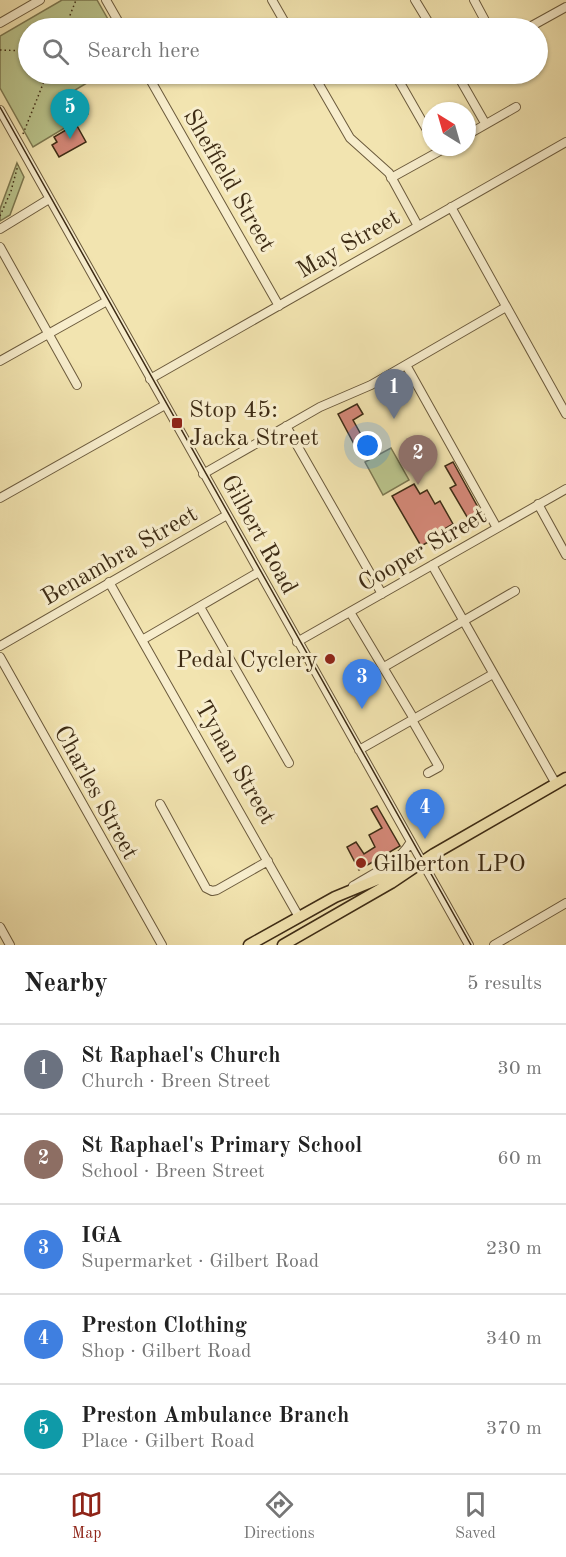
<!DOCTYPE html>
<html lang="en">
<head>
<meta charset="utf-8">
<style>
  :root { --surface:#fff; --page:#f2f2f2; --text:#222; --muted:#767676; --line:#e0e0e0; --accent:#8f2418 }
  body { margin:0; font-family:"Old Standard TT",serif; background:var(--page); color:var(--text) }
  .compass { position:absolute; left:422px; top:102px; width:54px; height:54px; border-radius:50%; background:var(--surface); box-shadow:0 2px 4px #0004; rotate:323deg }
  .you { position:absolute; left:368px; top:446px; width:21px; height:21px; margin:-15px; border:4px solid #fff; border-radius:50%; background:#1a73e8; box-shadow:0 0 0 9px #1a73e833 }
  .badge { display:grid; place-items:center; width:39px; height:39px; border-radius:50%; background:var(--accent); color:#fff; font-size:20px; font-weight:700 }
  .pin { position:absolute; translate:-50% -50px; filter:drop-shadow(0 2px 3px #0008) }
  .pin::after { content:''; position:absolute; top:32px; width:21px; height:18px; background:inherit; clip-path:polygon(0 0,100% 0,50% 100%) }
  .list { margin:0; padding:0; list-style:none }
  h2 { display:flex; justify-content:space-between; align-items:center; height:78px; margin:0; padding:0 24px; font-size:26px }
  h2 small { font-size:20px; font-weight:400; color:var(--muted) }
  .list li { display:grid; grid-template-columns:39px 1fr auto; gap:18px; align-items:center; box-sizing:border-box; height:90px; padding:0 24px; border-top:2px solid var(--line) }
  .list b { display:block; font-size:22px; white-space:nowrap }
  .list p { margin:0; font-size:20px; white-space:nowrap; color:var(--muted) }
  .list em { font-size:20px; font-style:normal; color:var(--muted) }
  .icon { flex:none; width:33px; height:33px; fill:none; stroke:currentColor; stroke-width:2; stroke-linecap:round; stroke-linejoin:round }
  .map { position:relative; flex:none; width:566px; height:945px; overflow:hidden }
  .search { position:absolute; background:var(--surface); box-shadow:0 2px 4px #0004; left:18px; right:18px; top:18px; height:66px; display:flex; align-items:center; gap:15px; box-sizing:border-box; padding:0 21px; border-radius:33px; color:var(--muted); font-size:22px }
  .sheet { height:528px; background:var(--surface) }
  nav { display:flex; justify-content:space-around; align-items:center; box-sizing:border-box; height:84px; border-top:2px solid var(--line); background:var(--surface); font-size:16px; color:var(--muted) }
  nav a { display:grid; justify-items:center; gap:3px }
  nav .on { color:var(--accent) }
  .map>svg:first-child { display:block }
  .green { fill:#bac48c; stroke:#7c7850; stroke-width:1.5 }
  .building { fill:#d48878; stroke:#3e2c15; stroke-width:1.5 }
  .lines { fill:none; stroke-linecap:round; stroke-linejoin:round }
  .minor-casing { stroke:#6b5a3c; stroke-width:10 }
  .major-casing { stroke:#3e2c15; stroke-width:13 }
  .path { stroke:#3e2c15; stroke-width:1.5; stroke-dasharray:1.5 3; stroke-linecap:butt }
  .minor { stroke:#f7edcc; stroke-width:8 }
  .major { stroke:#f2e4b0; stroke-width:10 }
  .tram { stroke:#3e2c15; stroke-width:1.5 }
  .poi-dot { fill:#8f2418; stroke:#f7edcc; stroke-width:2 }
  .labels { text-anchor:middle; stroke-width:6; stroke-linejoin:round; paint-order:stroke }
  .street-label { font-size:24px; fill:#3e2c15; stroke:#f7edcc }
  .poi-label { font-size:24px; fill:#3e2c15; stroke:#f7edcc; text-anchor:start }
</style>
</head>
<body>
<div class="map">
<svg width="566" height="945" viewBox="0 0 566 945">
  <rect width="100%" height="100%" fill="#f2e4b0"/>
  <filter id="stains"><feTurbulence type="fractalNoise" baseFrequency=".00333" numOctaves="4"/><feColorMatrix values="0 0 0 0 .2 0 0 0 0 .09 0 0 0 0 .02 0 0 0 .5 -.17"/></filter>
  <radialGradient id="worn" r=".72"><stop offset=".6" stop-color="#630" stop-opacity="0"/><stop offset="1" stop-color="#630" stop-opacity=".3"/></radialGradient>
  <path class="green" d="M62 0H97L113 28H28V74H102L75 90 88 114 33 147 0 88V36Z
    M17 163 24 177 10 215 0 221V209Z
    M391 448 409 480 383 495 365 462Z"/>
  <path class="building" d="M76 124 86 142 59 157 52 145 57 142 54 137Z
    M357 404 363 414 353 420 364 440 355 446 338 414Z
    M453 462 485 520 473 527 450 488 456 485 445 466Z
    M414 484 420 494 427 490 435 504 440 501 453 524 441 531 443 534 421 546 392 496Z
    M377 806 400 846 359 870 347 847 356 842 364 854 375 847 369 835 382 828 371 809Z"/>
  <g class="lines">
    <g class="minor-casing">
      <path id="minor" d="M106 0 122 28
        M272 0 288 28
        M415 0 432 28
        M474 0 489 28
        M0 23 40 0
        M528 28 566 7
        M147 74 279 306
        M313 74 350 138 389 173 418 226
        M395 74 431 137
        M457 74 485 123
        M0 110 469 945
        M467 135 516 107
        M391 178 447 147
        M451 207 566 414
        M0 229 49 199
        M0 247 77 385
        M0 361 107 301
        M406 365 497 528
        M150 379 566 142
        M286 426 382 594
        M203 474 320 407 371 385 506 307
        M0 498 165 405
        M538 504 566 555
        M432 565 556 784
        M109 582 299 917
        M200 607 289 763
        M350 612 414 719
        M142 640 259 572
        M297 642 566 489
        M0 646 227 515
        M0 657 162 945
        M384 667 515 591
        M412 720 439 767 428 773
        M359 750 493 674
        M160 804 206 888 212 891 217 890 268 861
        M353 886C372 874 398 863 410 843
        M0 927 10 945
        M494 945 566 903"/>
    </g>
    <g class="major-casing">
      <path id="major" d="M249 945 335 897 410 866
        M283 945 391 883 434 854 566 778"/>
    </g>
    <path class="path" d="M65 28 76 0
      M0 50 28 51
      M97 74 98 76
      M23 134 47 74
      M0 216 11 191 18 165"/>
    <use href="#minor" class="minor"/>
    <use href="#major" class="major"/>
    <path class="tram" d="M0 107 471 945"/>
  </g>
  <g class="poi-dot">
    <rect x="171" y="417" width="12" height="12" rx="3"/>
    <circle cx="330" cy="659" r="6"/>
    <circle cx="361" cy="863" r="6"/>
  </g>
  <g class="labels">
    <g class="street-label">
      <text transform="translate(230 180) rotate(60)" y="8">Sheffield Street</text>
      <text transform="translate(348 243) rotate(-30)" y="8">May Street</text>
      <text transform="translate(260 534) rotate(61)" y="8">Gilbert Road</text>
      <text transform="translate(422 549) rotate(-30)" y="8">Cooper Street</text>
      <text transform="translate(119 555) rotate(-30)" y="8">Benambra Street</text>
      <text transform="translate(236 762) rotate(60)" y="8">Tynan Street</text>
      <text transform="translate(97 792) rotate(61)" y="8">Charles Street</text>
    </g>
    <g class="poi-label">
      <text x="189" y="417">Stop 45:<tspan x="189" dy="28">Jacka Street</tspan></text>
      <text x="318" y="667" text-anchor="end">Pedal Cyclery</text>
      <text x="373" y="871">Gilberton LPO</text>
    </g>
  </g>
  <rect width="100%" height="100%" filter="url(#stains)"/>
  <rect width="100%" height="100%" fill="url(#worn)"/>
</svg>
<svg class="compass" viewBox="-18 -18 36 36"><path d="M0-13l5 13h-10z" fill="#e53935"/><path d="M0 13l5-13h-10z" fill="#767676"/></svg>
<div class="you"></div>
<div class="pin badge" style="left:394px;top:419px;background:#6b7280">1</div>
<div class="pin badge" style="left:418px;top:485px;background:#8d6e63">2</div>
<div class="pin badge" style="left:362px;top:709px;background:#3f7fe0">3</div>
<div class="pin badge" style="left:425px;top:839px;background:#3f7fe0">4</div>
<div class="pin badge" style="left:70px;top:139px;background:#0f9aa8">5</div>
<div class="search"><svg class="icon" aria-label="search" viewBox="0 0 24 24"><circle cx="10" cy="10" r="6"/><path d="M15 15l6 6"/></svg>Search here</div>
</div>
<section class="sheet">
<h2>Nearby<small>5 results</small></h2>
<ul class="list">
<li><span class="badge" style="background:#6b7280">1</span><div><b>St Raphael's Church</b><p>Church · Breen Street</p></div><em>30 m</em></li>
<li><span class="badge" style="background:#8d6e63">2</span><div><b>St Raphael's Primary School</b><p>School · Breen Street</p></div><em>60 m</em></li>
<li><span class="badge" style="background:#3f7fe0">3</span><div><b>IGA</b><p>Supermarket · Gilbert Road</p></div><em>230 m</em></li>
<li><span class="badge" style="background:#3f7fe0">4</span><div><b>Preston Clothing</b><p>Shop · Gilbert Road</p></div><em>340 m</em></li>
<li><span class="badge" style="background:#0f9aa8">5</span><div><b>Preston Ambulance Branch</b><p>Place · Gilbert Road</p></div><em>370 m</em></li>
</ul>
</section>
<nav>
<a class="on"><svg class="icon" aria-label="map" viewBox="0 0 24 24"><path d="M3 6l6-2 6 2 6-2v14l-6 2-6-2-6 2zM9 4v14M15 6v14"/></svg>Map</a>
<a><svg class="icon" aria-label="directions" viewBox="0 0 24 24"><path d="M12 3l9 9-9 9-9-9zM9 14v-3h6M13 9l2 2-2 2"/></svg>Directions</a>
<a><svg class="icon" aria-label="saved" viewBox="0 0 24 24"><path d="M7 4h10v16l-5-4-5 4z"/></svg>Saved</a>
</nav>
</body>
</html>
